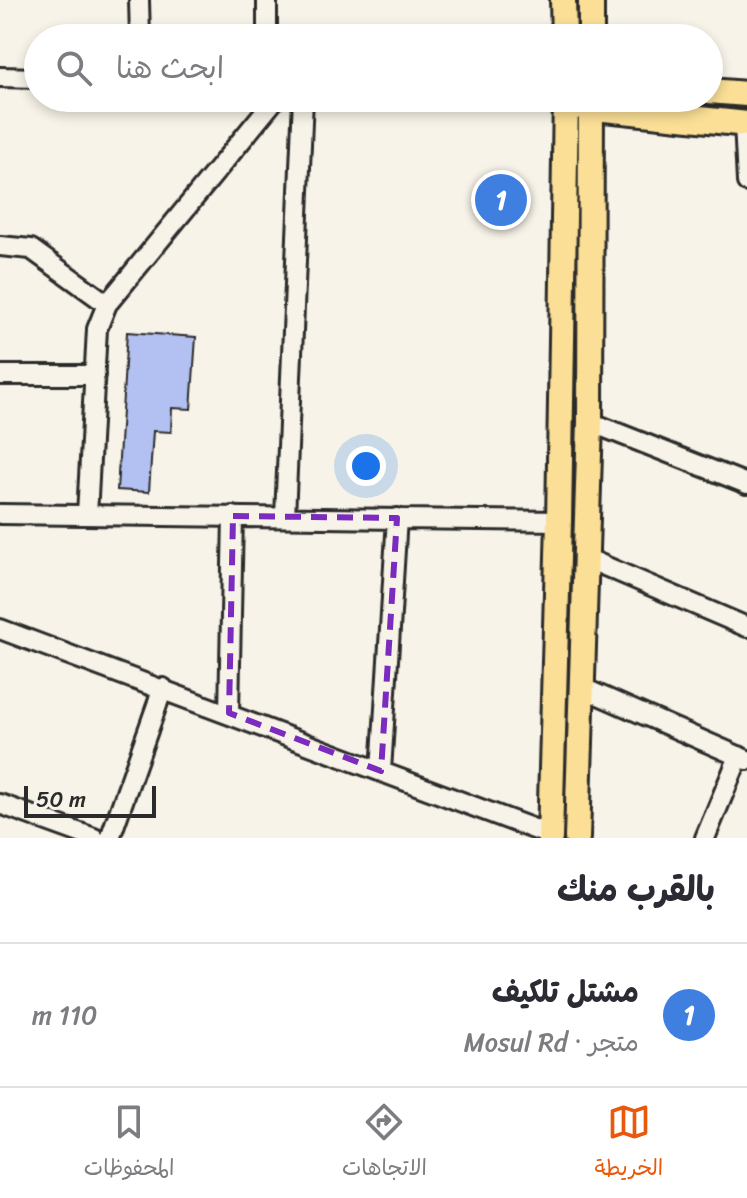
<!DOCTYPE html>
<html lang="ar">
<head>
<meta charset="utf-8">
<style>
  :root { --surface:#fff; --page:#f2f2f3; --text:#2b2b33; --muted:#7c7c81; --line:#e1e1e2; --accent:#ea580c }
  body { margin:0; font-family:Sriracha,"Playpen Sans Arabic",sans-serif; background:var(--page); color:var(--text); direction:rtl }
  .scale { position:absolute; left:24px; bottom:20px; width:132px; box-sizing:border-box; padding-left:8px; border:4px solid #2b2b2b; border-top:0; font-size:22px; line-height:28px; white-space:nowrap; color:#2b2b2b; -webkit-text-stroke:6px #f7f3e8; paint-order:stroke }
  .you { position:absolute; left:366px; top:466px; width:28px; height:28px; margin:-20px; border:6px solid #fff; border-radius:50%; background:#1a73e8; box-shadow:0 0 0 12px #1a73e833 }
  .badge { display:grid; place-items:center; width:52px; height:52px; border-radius:50%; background:var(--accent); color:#fff; font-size:26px; font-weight:700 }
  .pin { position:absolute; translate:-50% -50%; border:4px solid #fff; box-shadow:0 2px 8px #0006 }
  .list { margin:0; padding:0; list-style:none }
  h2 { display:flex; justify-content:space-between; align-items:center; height:104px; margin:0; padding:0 32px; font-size:34px }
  h2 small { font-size:26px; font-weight:400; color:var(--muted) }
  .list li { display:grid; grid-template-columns:52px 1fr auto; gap:24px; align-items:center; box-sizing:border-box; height:144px; padding:0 32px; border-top:2px solid var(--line) }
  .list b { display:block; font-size:30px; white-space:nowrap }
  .list p { margin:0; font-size:26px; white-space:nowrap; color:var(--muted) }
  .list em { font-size:26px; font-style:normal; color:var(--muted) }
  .icon { flex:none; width:44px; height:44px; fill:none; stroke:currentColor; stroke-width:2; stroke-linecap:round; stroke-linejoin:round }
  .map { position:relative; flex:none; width:747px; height:838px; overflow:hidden; direction:ltr }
  .search { position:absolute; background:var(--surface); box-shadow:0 4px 12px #0003; left:24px; right:24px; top:24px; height:88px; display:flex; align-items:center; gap:20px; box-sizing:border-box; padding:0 28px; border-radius:44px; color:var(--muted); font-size:30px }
  .sheet { height:248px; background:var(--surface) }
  nav { display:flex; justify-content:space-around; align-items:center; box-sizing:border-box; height:112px; border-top:2px solid var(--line); background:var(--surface); font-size:22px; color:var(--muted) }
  nav a { display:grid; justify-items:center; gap:4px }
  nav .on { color:var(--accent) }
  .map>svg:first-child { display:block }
  .building { fill:#b2c1f1; stroke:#2b2b2b; stroke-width:2 }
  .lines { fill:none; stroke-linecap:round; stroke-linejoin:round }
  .minor-casing { stroke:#2b2b2b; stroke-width:24 }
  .major-casing { stroke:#2b2b2b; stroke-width:30 }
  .minor { stroke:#f7f3e8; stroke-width:18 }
  .major { stroke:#fbdf96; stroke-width:24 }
  .marked { fill:none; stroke:#7b2cbf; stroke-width:6; stroke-dasharray:16 10; stroke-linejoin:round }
</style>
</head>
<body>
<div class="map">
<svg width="747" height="838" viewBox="0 0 747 838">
  <rect width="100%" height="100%" fill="#f7f3e8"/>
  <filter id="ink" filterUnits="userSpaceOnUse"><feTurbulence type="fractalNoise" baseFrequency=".0125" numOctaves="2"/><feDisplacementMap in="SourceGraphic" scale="16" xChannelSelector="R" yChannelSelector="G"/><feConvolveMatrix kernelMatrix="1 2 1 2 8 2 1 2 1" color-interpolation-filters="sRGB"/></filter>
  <g filter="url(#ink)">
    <path class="building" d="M127 332 196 337 191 409 172 408 171 432 153 431 149 492 117 490Z"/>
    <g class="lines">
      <g class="minor-casing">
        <path id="minor" d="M139 0 140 38
          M267 0V38
          M0 77 38 78
          M744 123 747 182
          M0 246 31 249 107 304
          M0 375H95
          M590 422 747 484
          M0 514 559 521
          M87 515 97 329 107 304 118 291 276 98
          M285 517 303 98
          M586 558 747 627
          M0 629 550 835
          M583 688 747 760
          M229 713 233 516
          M381 771 397 518
          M0 804 94 838
          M110 838 163 688
          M705 838 739 756"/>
      </g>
      <g class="major-casing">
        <path id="major" d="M563 0 564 38
          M591 0V38
          M709 91 747 94
          M576 106 747 124
          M550 838 559 521 566 98
          M577 838 590 422 591 98"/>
      </g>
      <use href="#minor" class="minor"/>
      <use href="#major" class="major"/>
    </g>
  </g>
  <path class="marked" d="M233 516 397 518 381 771 229 713Z"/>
</svg>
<div class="scale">50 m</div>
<div class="you"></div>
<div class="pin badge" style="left:501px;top:200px;background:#3f7fe0">1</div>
<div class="search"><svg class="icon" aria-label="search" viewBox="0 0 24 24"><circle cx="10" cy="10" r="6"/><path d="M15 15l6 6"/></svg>ابحث هنا</div>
</div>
<section class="sheet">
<h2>بالقرب منك<small></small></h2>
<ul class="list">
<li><span class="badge" style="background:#3f7fe0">1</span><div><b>مشتل تلكيف</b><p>متجر · Mosul Rd</p></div><em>110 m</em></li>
</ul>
</section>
<nav>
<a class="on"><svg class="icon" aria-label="map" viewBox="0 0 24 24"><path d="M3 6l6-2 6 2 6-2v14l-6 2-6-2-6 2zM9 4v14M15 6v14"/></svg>الخريطة</a>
<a><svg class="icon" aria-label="directions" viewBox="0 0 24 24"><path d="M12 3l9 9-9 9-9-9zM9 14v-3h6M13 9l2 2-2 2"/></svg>الاتجاهات</a>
<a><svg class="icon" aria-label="saved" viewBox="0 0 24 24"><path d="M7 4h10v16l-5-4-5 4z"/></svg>المحفوظات</a>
</nav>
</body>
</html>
